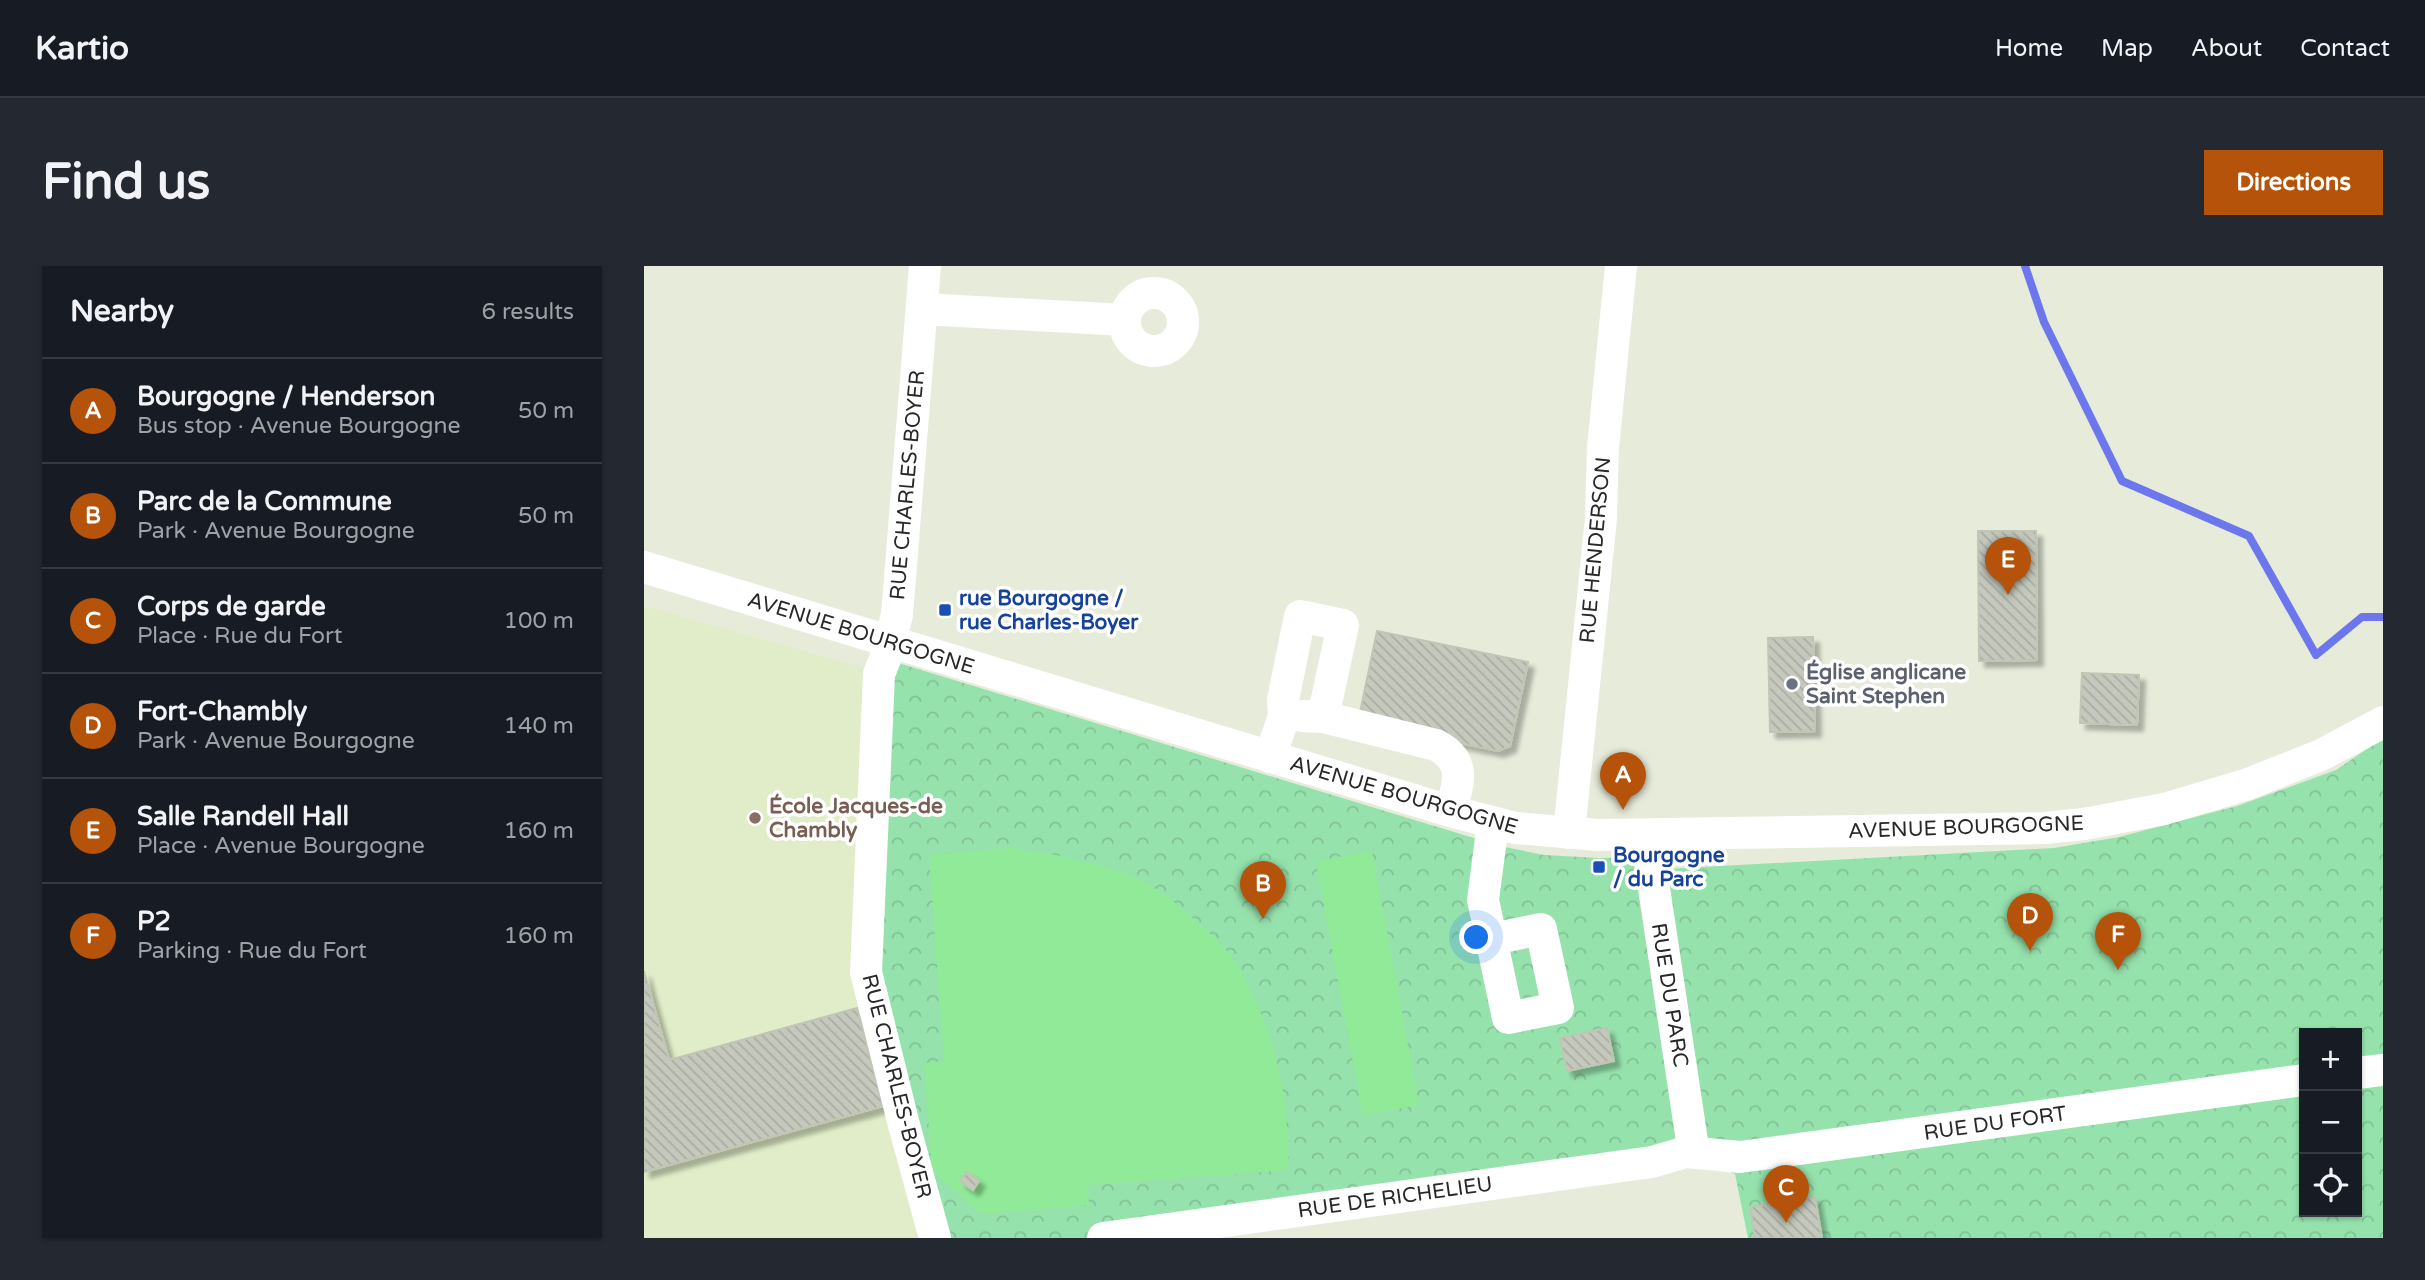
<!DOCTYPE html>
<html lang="en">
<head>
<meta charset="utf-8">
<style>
  :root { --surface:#171b24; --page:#242831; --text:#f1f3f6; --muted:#9ea1a6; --line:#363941; --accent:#b45309 }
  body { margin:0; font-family:"Varela Round",sans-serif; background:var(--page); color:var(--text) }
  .controls { position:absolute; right:21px; bottom:21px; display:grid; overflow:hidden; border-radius:0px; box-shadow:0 2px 5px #0004 }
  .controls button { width:63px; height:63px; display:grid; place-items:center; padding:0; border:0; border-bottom:2px solid var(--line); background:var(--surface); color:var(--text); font:35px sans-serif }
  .you { position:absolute; left:833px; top:672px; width:24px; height:24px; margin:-18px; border:5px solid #fff; border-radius:50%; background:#1a73e8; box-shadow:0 0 0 10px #1a73e833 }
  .badge { display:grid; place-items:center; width:46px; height:46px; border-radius:50%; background:var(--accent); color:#fff; font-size:23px; font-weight:700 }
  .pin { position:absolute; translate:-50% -58px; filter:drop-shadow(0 2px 4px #0008) }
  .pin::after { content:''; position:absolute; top:37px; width:24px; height:21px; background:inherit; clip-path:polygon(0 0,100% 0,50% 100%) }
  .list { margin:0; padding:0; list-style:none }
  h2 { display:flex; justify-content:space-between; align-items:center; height:91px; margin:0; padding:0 28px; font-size:30px }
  h2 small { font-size:23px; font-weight:400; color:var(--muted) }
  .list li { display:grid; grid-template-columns:46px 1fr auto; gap:21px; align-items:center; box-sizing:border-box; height:105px; padding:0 28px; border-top:2px solid var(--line) }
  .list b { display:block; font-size:26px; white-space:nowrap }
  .list p { margin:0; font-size:23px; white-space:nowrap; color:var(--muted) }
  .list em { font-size:23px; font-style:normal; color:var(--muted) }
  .icon { flex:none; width:38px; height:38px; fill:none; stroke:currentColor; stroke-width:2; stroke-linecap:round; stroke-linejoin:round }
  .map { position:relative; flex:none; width:1739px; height:972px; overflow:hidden; border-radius:0px }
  header { display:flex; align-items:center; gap:42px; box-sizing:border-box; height:98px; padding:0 35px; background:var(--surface); border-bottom:2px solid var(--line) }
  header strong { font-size:33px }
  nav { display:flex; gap:38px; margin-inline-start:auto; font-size:24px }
  .intro { display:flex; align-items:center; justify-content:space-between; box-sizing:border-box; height:168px; padding:0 42px }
  h1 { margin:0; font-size:49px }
  .button { padding:18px 32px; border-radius:0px; background:var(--accent); color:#fff; font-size:24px; font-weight:700 }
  main { display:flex; gap:42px; padding:0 42px }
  aside { flex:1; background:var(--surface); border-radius:0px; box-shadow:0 2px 5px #0004 }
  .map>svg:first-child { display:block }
  .education { fill:#e1edc9 }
  .park { fill:url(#park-crowns); fill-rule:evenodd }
  .pitch { fill:#91ea97 }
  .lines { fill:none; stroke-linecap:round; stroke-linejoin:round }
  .stream { stroke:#6c77ee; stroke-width:8 }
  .building { fill:url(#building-back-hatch); stroke:#c1c6b4; stroke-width:2; filter:url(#shadow) }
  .minor { stroke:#fff; stroke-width:32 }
  .transit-dot { fill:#1a4fb4; stroke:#fff; stroke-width:2.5 }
  .worship-dot { fill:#6b7280; stroke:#fff; stroke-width:2.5 }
  .education-dot { fill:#8d6e63; stroke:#fff; stroke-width:2.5 }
  .labels { text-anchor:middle; stroke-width:7; stroke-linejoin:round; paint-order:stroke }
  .street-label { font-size:21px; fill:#282828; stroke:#fff }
  .transit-label { font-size:21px; font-weight:bold; fill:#164399; stroke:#fff; text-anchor:start }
  .worship-label { font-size:21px; font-weight:bold; fill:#5b616d; stroke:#fff; text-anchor:start }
  .education-label { font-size:21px; font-weight:bold; fill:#785e54; stroke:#fff; text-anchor:start }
</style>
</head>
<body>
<header>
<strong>Kartio</strong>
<nav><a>Home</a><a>Map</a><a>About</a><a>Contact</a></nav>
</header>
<div class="intro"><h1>Find us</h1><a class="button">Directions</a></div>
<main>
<aside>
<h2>Nearby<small>6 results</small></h2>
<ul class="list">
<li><span class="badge">A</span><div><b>Bourgogne / Henderson</b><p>Bus stop · Avenue Bourgogne</p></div><em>50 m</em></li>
<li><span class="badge">B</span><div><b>Parc de la Commune</b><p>Park · Avenue Bourgogne</p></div><em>50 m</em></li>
<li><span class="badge">C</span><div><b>Corps de garde</b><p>Place · Rue du Fort</p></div><em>100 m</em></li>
<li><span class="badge">D</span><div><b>Fort-Chambly</b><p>Park · Avenue Bourgogne</p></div><em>140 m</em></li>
<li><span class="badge">E</span><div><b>Salle Randell Hall</b><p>Place · Avenue Bourgogne</p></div><em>160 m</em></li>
<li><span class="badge">F</span><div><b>P2</b><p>Parking · Rue du Fort</p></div><em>160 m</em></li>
</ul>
</aside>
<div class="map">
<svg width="1739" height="972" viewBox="0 0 1739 972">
  <defs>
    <pattern id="park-crowns" width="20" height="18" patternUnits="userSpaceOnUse" patternTransform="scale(1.75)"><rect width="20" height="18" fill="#96e2ad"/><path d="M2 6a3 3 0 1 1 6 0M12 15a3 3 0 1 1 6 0" fill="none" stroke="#81c295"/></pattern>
    <pattern id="building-back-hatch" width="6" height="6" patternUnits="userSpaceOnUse" patternTransform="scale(1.75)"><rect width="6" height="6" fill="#c5c9bd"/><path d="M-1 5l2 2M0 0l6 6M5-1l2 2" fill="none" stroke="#a9ada2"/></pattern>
    <filter id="shadow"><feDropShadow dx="6" dy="6" stdDeviation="2" flood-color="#0004"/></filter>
  </defs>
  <rect width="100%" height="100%" fill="#e7ebda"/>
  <path class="education" d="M0 340 228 404 282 972H0Z"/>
  <path class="park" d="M241 393 856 580 900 589 955 592 1005 591 1048 875 459 972H291L222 706Z
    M1739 472V972H1104L1091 908 1063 896 1022 603 1410 582 1475 571 1593 540 1692 504ZM1660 767H1713V946H1660Z"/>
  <path class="pitch" d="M365 582C412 588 461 596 504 618 520 627 536 641 550 653 565 666 579 680 591 695 598 705 603 718 608 728 636 784 645 842 644 904L444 919 445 939 337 948 288 904 280 797 300 795 285 589Z
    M728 585 775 839 719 850 672 595Z"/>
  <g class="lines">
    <path class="stream" d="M1381 0 1400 56 1478 215 1605 270 1672 389 1718 351H1739"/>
  </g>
  <path class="building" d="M1334 265H1392L1393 394 1335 395Z
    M733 365 884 396 866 480 854 485 714 456Z
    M1169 371 1171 465 1126 466 1124 372Z
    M1438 407 1495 409 1493 459 1436 457Z
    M0 705 25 794 213 742 239 840 0 906Z
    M963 762 970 795 923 805 916 772Z
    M323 906 335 915 329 924 316 915Z
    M1171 931 1178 972H1111L1106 941Z"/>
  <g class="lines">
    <path class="minor" d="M281 0 253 349 241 393 235 408 222 706 260 859 291 972
      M481 56a29 29 0 1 1 58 0a29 29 0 1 1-58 0Z
      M278 43 481 54
      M0 301 806 545 871 562 954 569 1401 562 1440 558 1520 543 1604 518 1677 489 1739 456
      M658 450 679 451 792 479C823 495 815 518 806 545
      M626 491 640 450 639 434 656 350 699 359 679 451
      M925 567 957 252 959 182 977 0
      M1002 569 1048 875 1042 886
      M848 673 897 663 914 742 864 752 839 634 849 557
      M1713 807 1739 804
      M459 972 1008 896 1042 886 1096 891 1660 814"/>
  </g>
  <g class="transit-dot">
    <rect x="294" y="337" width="14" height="14" rx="3.5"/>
    <rect x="948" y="594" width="14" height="14" rx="3.5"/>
  </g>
  <circle class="worship-dot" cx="1148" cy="418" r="7"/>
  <circle class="education-dot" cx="111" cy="552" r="7"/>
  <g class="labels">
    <g class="street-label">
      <text transform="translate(263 219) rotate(-85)" y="7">RUE CHARLES-BOYER</text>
      <text transform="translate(951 284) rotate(-85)" y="7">RUE HENDERSON</text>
      <text transform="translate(217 367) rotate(17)" y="7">AVENUE BOURGOGNE</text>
      <text transform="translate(760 529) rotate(16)" y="7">AVENUE BOURGOGNE</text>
      <text transform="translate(1322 561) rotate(-2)" y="7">AVENUE BOURGOGNE</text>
      <text transform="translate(1026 729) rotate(81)" y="7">RUE DU PARC</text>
      <text transform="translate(253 820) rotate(76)" y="7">RUE CHARLES-BOYER</text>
      <text transform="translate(1351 857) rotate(-8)" y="7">RUE DU FORT</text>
      <text transform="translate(751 931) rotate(-8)" y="7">RUE DE RICHELIEU</text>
    </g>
    <g class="transit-label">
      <text x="315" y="339">rue Bourgogne /<tspan x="315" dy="24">rue Charles-Boyer</tspan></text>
      <text x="969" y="596">Bourgogne<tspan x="969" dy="24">/ du Parc</tspan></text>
    </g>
    <g class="worship-label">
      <text x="1162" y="413">Église anglicane<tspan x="1162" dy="24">Saint Stephen</tspan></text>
    </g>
    <g class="education-label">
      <text x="125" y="547">École Jacques-de<tspan x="125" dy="24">Chambly</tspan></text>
    </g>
  </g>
</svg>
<div class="controls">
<button>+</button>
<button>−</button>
<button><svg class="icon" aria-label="locate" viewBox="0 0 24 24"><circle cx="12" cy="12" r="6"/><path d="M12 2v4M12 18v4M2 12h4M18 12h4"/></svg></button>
</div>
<div class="you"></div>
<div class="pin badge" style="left:979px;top:544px">A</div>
<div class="pin badge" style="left:619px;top:653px">B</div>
<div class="pin badge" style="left:1142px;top:957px">C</div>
<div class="pin badge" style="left:1386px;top:685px">D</div>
<div class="pin badge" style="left:1364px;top:329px">E</div>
<div class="pin badge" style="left:1474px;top:704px">F</div>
</div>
</main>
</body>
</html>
